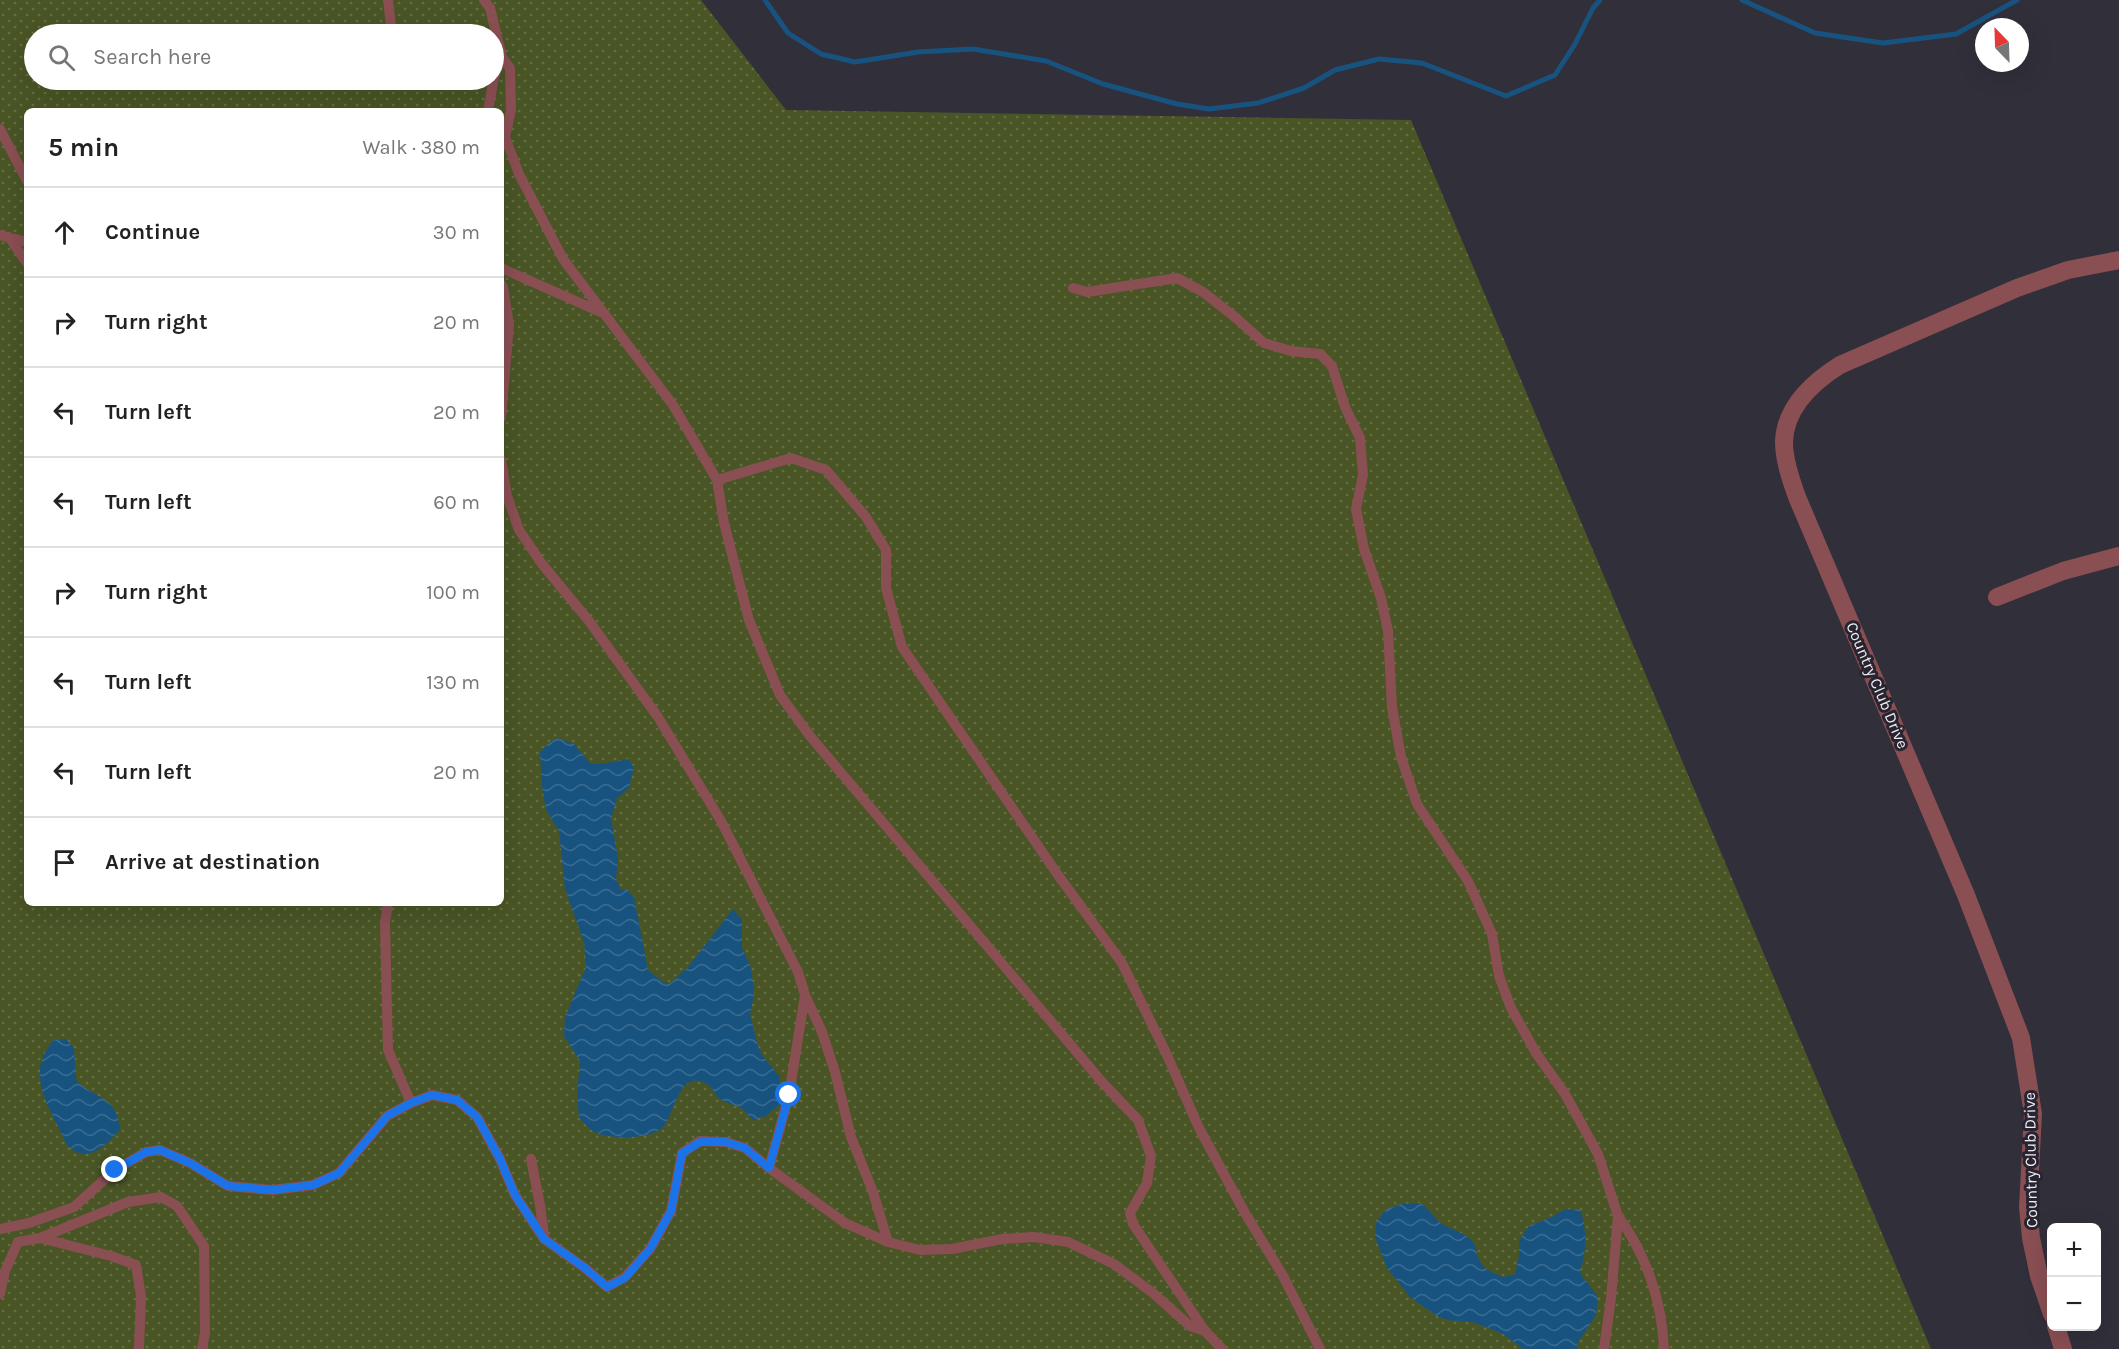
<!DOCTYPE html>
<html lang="en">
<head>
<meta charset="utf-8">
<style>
  :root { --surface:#fff; --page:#f2f2f2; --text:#222; --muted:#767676; --line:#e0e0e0 }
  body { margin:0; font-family:Karla,sans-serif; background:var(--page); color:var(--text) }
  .controls { position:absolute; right:18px; bottom:18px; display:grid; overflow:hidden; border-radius:9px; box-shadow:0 6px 24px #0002 }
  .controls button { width:54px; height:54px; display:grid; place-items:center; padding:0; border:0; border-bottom:2px solid var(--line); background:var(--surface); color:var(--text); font:30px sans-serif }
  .compass { position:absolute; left:1975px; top:18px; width:54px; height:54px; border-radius:50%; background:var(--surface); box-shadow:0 6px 24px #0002; rotate:337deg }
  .stop { position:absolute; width:18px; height:18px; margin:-14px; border:4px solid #1a73e8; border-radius:50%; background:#fff }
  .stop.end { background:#1a73e8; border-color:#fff; box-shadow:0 2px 6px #0008 }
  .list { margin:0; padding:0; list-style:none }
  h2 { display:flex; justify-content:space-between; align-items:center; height:78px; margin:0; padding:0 24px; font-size:26px }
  h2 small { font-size:20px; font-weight:400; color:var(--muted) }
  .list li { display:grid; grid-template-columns:39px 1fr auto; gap:18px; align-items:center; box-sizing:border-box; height:90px; padding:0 24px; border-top:2px solid var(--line) }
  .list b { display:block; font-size:22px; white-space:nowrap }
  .list em { font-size:20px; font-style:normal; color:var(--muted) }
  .icon { flex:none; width:33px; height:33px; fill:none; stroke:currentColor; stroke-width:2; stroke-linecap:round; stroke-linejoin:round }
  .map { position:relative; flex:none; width:2119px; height:1349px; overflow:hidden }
  .search { position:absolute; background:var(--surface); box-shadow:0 6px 24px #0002; left:24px; top:24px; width:480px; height:66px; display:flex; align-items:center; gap:15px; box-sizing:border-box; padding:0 21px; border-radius:33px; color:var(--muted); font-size:22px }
  .panel { position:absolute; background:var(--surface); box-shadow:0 6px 24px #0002; left:24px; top:108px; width:480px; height:798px; border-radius:9px }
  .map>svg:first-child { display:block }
  .green { fill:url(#green-dots); fill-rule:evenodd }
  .water { fill:url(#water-waves) }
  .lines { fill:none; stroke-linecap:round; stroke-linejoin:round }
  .stream { stroke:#18537f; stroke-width:5 }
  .lane { stroke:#8a4f53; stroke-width:10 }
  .street { stroke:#8a4f53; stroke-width:18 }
  .route { stroke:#1a73e8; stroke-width:8 }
  .labels { text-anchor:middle; stroke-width:6; stroke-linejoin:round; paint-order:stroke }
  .street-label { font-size:16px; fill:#edebf3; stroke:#282530 }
</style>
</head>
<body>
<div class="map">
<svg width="2119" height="1349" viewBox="0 0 2119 1349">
  <defs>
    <pattern id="green-dots" width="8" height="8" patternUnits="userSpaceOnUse" patternTransform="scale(1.5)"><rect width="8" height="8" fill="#495525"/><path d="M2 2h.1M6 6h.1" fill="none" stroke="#646e45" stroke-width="1.8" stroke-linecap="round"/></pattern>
    <pattern id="water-waves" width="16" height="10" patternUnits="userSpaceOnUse" patternTransform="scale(1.5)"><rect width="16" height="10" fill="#18537f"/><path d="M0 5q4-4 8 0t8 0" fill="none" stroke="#3a6c92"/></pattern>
  </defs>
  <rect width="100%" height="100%" fill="#312f3a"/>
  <path class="green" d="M0 0H701L786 110 1411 120 1931 1349H0ZM34 34H494V80H34ZM27 111H501V903H27Z"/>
  <path class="water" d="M558 738 574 744 591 764H601L628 759 634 767 629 788 617 798 611 819 618 858 616 879 621 890H627L634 897 648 970 663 982 670 984 688 967 733 909 742 920V948L750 965 753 982 754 995 750 1014 757 1043 762 1055 779 1076 781 1103 766 1116 753 1120C749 1116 745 1110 740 1107 732 1104 725 1103 719 1098 714 1094 712 1086 707 1084 680 1068 675 1111 664 1126 653 1140 607 1140 593 1131 588 1128 583 1122 579 1118L577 1094 580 1061 564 1036 565 1017 586 967 584 942 565 889 559 831 546 810 542 787 540 752 551 741Z
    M66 1039 74 1048 76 1080C96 1101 117 1094 120 1130 105 1145 88 1166 67 1145 52 1110 22 1075 54 1040Z
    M1420 1203C1430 1209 1434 1219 1444 1225 1454 1231 1464 1232 1472 1241 1477 1246 1476 1252 1478 1258 1483 1269 1492 1273 1503 1277L1515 1274 1519 1256V1241L1529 1226 1552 1217 1565 1209 1580 1210C1588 1232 1586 1251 1580 1273L1598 1297 1596 1315 1577 1344V1349H1523L1503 1334 1486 1327 1472 1322 1447 1320 1437 1316 1410 1297 1387 1268 1375 1237 1376 1223 1385 1210 1401 1204Z"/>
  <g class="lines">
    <path class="stream" d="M765 0 788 33 821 54 855 62 918 52 973 49 1046 61 1103 84 1177 104 1209 109 1258 103 1304 88 1335 70 1379 59 1422 63 1506 96 1555 75 1575 44 1593 8 1600 0
      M1742 0 1815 33 1883 43 1956 34 2017 0"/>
    <path class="lane" d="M388 0 392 34
      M484 0 490 8 502 57 510 68 511 110 505 137 519 174 563 259 673 405 717 480 724 523 749 620 780 695 810 736 1102 1082 1138 1120 1151 1156 1147 1183 1130 1213 1133 1224 1205 1331 1222 1349
      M488 111 494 77 502 57
      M0 129 27 181
      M0 235 27 242
      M9 237 27 263
      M501 268 605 314
      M501 284 503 287 509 325 501 418
      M1073 288 1087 292 1177 278 1203 292 1235 317 1264 343 1291 351 1320 354 1332 366 1345 407 1360 438 1363 475 1356 509 1364 549 1381 598 1388 631 1392 707 1401 757 1417 804 1468 881 1492 934 1499 976 1511 1008 1536 1053 1565 1094 1598 1154 1618 1216
      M501 460 507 496 519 530 542 564 589 621 658 717 721 821 798 972 805 995 822 1032 835 1072 851 1137 873 1192 888 1242 845 1223 769 1168 789 1095 805 995
      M717 480 791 458 826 470 866 517 886 550V588L902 647 1058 875 1122 963 1167 1055 1199 1128 1245 1213 1282 1274 1320 1349
      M411 1103 432 1095 457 1100 477 1117 500 1159 515 1195 544 1239 585 1268 607 1287 625 1277 650 1249 671 1211 682 1153 700 1141 726 1142 745 1148 769 1168
      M531 1159 540 1205 544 1235
      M0 1229 29 1223 74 1207 115 1170 146 1152 160 1150 190 1163 228 1186 272 1190 313 1185 339 1173 387 1116 411 1103 388 1050 385 923 388 903
      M40 1238 111 1256 136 1265 141 1296 139 1349
      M888 1242 920 1250 952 1249 1002 1239 1034 1237 1068 1242 1114 1264 1153 1293 1190 1326 1205 1331
      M0 1294 5 1271 18 1242 40 1238 128 1202 161 1197 177 1206 204 1246 205 1333 202 1349
      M1604 1349 1611 1298 1618 1216C1646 1254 1662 1301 1664 1349"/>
    <path class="street" d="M1997 597 2063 571 2119 556
      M2052 1314 2039 1276 2031 1238 2028 1207 2033 1114 2021 1038 1966 895 1797 497C1791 480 1784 460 1784 442 1785 407 1813 382 1840 365L2017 288 2068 270 2119 260
      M2056 1326 2063 1349"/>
  </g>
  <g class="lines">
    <path class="route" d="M115 1170 146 1152 160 1150 190 1163 228 1186 272 1190 313 1185 339 1173 387 1116 411 1103 432 1095 457 1100 477 1117 500 1159 515 1195 544 1239 585 1268 607 1287 625 1278 650 1249 671 1211 682 1153 700 1142H726L745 1148 769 1168 789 1095"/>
  </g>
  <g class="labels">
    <g class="street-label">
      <text transform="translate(1878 685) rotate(67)" y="6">Country Club Drive</text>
      <text transform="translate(2030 1160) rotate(-91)" y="6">Country Club Drive</text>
    </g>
  </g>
</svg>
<div class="controls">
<button>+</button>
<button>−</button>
</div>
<svg class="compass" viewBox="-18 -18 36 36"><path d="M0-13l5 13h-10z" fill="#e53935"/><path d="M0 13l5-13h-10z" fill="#767676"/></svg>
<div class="stop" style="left:789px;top:1095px"></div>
<div class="stop end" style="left:115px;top:1170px"></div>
<div class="search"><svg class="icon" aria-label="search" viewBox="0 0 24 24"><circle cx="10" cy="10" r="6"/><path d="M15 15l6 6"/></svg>Search here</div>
<section class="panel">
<h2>5 min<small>Walk · 380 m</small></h2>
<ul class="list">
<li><svg class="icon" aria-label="ahead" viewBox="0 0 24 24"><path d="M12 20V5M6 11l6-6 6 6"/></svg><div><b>Continue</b></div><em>30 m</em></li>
<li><svg class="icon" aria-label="right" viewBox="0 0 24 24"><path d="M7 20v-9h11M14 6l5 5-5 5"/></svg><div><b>Turn right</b></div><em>20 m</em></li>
<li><svg class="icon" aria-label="left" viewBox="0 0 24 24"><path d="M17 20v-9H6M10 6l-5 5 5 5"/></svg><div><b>Turn left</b></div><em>20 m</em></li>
<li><svg class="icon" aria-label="left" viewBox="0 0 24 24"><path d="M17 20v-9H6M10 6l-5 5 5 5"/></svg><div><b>Turn left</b></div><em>60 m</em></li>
<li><svg class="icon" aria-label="right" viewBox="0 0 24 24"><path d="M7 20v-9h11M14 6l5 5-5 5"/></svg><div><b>Turn right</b></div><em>100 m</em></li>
<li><svg class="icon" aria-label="left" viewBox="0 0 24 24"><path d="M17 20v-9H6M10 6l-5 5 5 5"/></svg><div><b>Turn left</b></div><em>130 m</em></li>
<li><svg class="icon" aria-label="left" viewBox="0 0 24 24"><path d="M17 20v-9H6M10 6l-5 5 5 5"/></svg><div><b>Turn left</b></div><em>20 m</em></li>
<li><svg class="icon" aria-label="arrive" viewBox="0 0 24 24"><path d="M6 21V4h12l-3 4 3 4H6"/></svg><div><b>Arrive at destination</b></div></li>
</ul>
</section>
</div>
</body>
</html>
